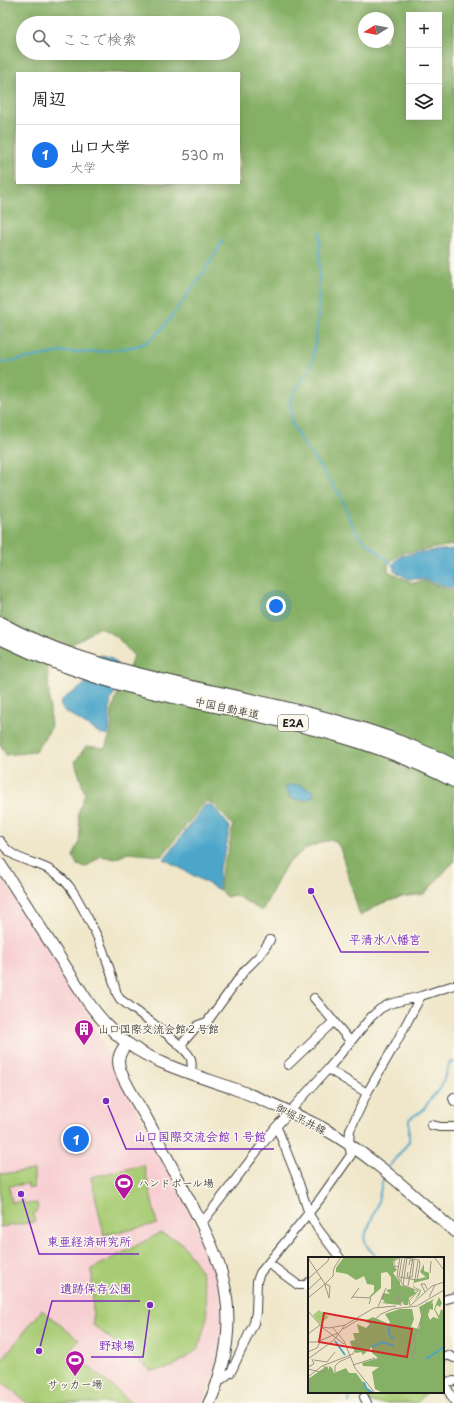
<!DOCTYPE html>
<html lang="ja">
<head>
<meta charset="utf-8">
<style>
  :root { --surface:#fff; --page:#f6f6f6; --text:#222; --muted:#767676; --line:#e0e0e0; --accent:#1a73e8 }
  body { margin:0; font-family:"Playpen Sans","Klee One",sans-serif; background:var(--page); color:var(--text) }
  .controls { position:absolute; right:12px; top:12px; display:grid; overflow:hidden; border-radius:0px; box-shadow:0 2px 10px #0003 }
  .controls button { width:36px; height:36px; display:grid; place-items:center; padding:0; border:0; border-bottom:1px solid var(--line); background:var(--surface); color:var(--text); font:20px sans-serif }
  .compass { position:absolute; left:358px; top:12px; width:36px; height:36px; border-radius:50%; background:var(--surface); box-shadow:0 2px 10px #0003; rotate:260deg }
  .you { position:absolute; left:276px; top:606px; width:14px; height:14px; margin:-10px; border:3px solid #fff; border-radius:50%; background:#1a73e8; box-shadow:0 0 0 6px #1a73e833 }
  .badge { display:grid; place-items:center; width:26px; height:26px; border-radius:50%; background:var(--accent); color:#fff; font-size:13px; font-weight:700 }
  .pin { position:absolute; translate:-50% -50%; border:2px solid #fff; box-shadow:0 1px 4px #0006 }
  .list { margin:0; padding:0; list-style:none }
  h2 { display:flex; justify-content:space-between; align-items:center; height:52px; margin:0; padding:0 16px; font-size:17px }
  h2 small { font-size:13px; font-weight:400; color:var(--muted) }
  .list li { display:grid; grid-template-columns:26px 1fr auto; gap:12px; align-items:center; box-sizing:border-box; height:60px; padding:0 16px; border-top:1px solid var(--line) }
  .list b { display:block; font-size:15px; white-space:nowrap }
  .list p { margin:0; font-size:13px; white-space:nowrap; color:var(--muted) }
  .list em { font-size:13px; font-style:normal; color:var(--muted) }
  .icon { flex:none; width:22px; height:22px; fill:none; stroke:currentColor; stroke-width:2; stroke-linecap:round; stroke-linejoin:round }
  .map { position:relative; flex:none; width:454px; height:1403px; overflow:hidden }
  .search { position:absolute; background:var(--surface); box-shadow:0 2px 10px #0003; left:16px; top:16px; width:224px; height:44px; display:flex; align-items:center; gap:10px; box-sizing:border-box; padding:0 14px; border-radius:22px; color:var(--muted); font-size:15px }
  .panel { position:absolute; background:var(--surface); box-shadow:0 2px 10px #0003; left:16px; top:72px; width:224px; height:112px; border-radius:0px }
  .map>svg:first-child { display:block }
  .built { fill:#f7cfd2 }
  .green { fill:#a8cc75; stroke:#627448 }
  .forest { fill:#86b066; stroke:#516641; fill-rule:evenodd }
  .water { fill:#4ba6c9; stroke:#346172 }
  .lines { fill:none; stroke-linecap:round; stroke-linejoin:round }
  .stream { stroke:#4ba6c9; stroke-width:2 }
  .street-casing { stroke:#3c3a36; stroke-width:10 }
  .secondary-casing { stroke:#3c3a36; stroke-width:13 }
  .highway-casing { stroke:#3c3a36; stroke-width:16 }
  .street { stroke:#fff; stroke-width:8 }
  .secondary { stroke:#fff; stroke-width:11 }
  .highway { stroke:#fff; stroke-width:14 }
  .labels { text-anchor:middle; stroke-width:3; stroke-linejoin:round; paint-order:stroke }
  .shield { fill:#fbf7ec; stroke:#5f5e5a; stroke-width:1 }
  .shield-label { font-size:10px; font-weight:bold; fill:#1c1c1c }
  .street-label { font-size:11px; fill:#1c1c1c; stroke:#fbf7ec }
  .poi-label { font-size:11px; fill:#1c1c1c; stroke:#fbf7ec; text-anchor:start }
  .inset-river { fill:none; stroke:#4ba6c9; stroke-width:2 }
  .inset-road { fill:none; stroke:#9b9684; stroke-width:1 }
  .view { fill:#d62828; fill-opacity:0.15; stroke:#d62828; stroke-width:2 }
  .inset-edge { fill:none; stroke:#1c1c1c; stroke-width:2 }
  .leader { fill:none; stroke:#7b2cbf; stroke-width:1.5 }
  .callout-dot { fill:#7b2cbf; stroke:#fbf7ec; stroke-width:1.5 }
  .callout-label { font-size:12px; text-anchor:middle; font-weight:bold; fill:#7b2cbf; stroke:#fbf7ec; stroke-width:3; stroke-linejoin:round; paint-order:stroke }
</style>
</head>
<body>
<div class="map">
<svg width="454" height="1403" viewBox="0 0 454 1403">
  <rect width="100%" height="100%" fill="#fbf7ec"/>
  <filter id="ink" filterUnits="userSpaceOnUse"><feTurbulence type="fractalNoise" baseFrequency=".025" numOctaves="2"/><feDisplacementMap in="SourceGraphic" scale="8" xChannelSelector="R" yChannelSelector="G"/><feConvolveMatrix kernelMatrix="1 2 1 2 8 2 1 2 1" color-interpolation-filters="sRGB"/></filter>
  <filter id="wash" filterUnits="userSpaceOnUse"><feTurbulence type="fractalNoise" baseFrequency=".012" numOctaves="4" result="noise"/><feDisplacementMap in="SourceGraphic" scale="16" xChannelSelector="R" yChannelSelector="G"/><feGaussianBlur stdDeviation="0.9" result="paint"/><feColorMatrix in="noise" values="0 0 0 0 0 0 0 0 0 0 0 0 0 0 0 0 0 1.4 0 .05"/><feComposite in="paint" operator="in"/></filter>
  <g filter="url(#wash)">
    <rect width="100%" height="100%" fill="#f0e7ca"/>
    <path class="built" d="M0 874 70 981 194 1221 209 1256 216 1275 221 1299 222 1324 220 1350 214 1373 203 1403H0Z"/>
    <path class="green" d="M144 1165 157 1224 104 1235 91 1177Z
      M34 1170V1188H28V1184L9 1186 12 1203 23 1201 25 1204 37 1203 38 1208 34 1214 35 1222 0 1227V1174Z
      M160 1233 181 1242 201 1271 206 1294 207 1317 199 1347 193 1353 172 1367 152 1371 93 1325 92 1269Z
      M42 1310 79 1340 70 1351 132 1403H27L0 1380V1362Z
      M375 1392H427L417 1403H370L367 1398Z"/>
    <path class="forest" d="M0 0H454V545L402 553 388 563V571L413 583 423 581 454 591V598L449 616 454 623V862L447 869 424 894 402 897 380 904 360 916 340 848 336 842 332 840 322 842 305 849 286 865 262 911 235 895 226 897 220 890 222 867 228 852 233 826 214 804 206 801 162 856 128 853 115 859 101 856 86 867 77 865 73 856 79 843 80 829 78 813 85 794 75 762 86 746 105 748 111 732 112 711 118 692 134 656 116 636 99 627 86 636 47 659 51 728 35 752 6 755 0 744V376L2 373 0 366ZM409 15H439V117H409ZM364 18H388V42H364ZM23 23H233V53H23ZM17 73H239V183H17Z"/>
    <path class="water" d="M454 549V589L422 579H409L394 571C393 566 394 562 397 559 403 552 443 550 454 549Z
      M101 655C110 656 113 659 118 665V687L111 699 110 706 109 733 107 736 101 734 66 712C48 699 79 693 85 683 90 676 92 666 95 659Z
      M290 785H299L312 790 315 794 307 800 291 799 285 787Z
      M205 805H212L230 827 225 853 219 868V890L164 859Z"/>
    <g class="lines">
      <path class="stream" d="M320 232 318 315 314 350 312 361 308 372 296 389 290 401 292 423 300 439 341 496 350 521 359 536 393 565
        M0 363 62 352H99L137 346 149 341 162 329 202 275 223 241
        M387 1169 409 1142V1119L423 1110 432 1097 440 1089 450 1063 454 1062
        M377 1258 367 1246 364 1238 377 1206 384 1175
        M349 1403 350 1392"/>
    </g>
  </g>
  <g filter="url(#ink)">
    <g class="lines">
      <g class="street-casing">
        <path id="street" d="M0 841C15 864 35 859 55 873 69 882 76 896 84 911 92 926 100 940 105 956 110 968 113 981 117 994L120 999C134 1010 186 1045 191 1059 192 1064 192 1070 190 1074
          M314 998 351 1042
          M180 1046 198 1025 207 1022 245 970 260 955 270 940
          M288 1065 334 1021
          M328 1069 367 1093
          M454 1097 453 1098 454 1101
          M431 1125 440 1127H454
          M275 1128 278 1130 299 1183 309 1214 318 1229 340 1258
          M202 1223 275 1128 328 1069 371 1017 380 1009 389 1004 421 996 454 985
          M268 1263 298 1285H306L309 1282
          M443 1300 454 1297
          M443 1357 448 1355 454 1358
          M443 1381 454 1401
          M218 1382 231 1372 254 1323 256 1312 257 1281 260 1273 320 1199 351 1155 349 1144 350 1130 367 1093 396 1043 421 996
          M444 1382 454 1381
          M364 1397 367 1403"/>
      </g>
      <g class="secondary-casing">
        <path id="secondary" d="M0 864 88 1002C99 1017 112 1032 127 1043 159 1066 199 1076 235 1089 265 1100 293 1113 321 1127 370 1154 412 1194 454 1231
          M127 1043C122 1050 117 1056 119 1065 120 1077 141 1108 148 1121 161 1146 174 1171 187 1196 218 1254 238 1296 223 1363 219 1377 216 1390 209 1403"/>
      </g>
      <g class="highway-casing">
        <path id="highway" d="M0 624C50 652 107 668 162 681 237 699 314 712 387 738 410 747 433 755 454 767
          M0 637C41 657 83 673 127 685 237 713 353 726 454 780"/>
      </g>
      <use href="#street" class="street"/>
      <use href="#secondary" class="secondary"/>
      <use href="#highway" class="highway"/>
    </g>
  </g>
  <defs>
    <g id="building-pin" transform="scale(1)"><path d="M0 17L-7.5 6A9.5 9.5 0 1 1 7.5 6Z" fill="#b5179e" stroke="#fbf7ec"/><path d="M-4-6H4V6H1V3H-1V6H-4ZM-2.5-4.3h1.7v1.8h-1.7ZM.8-4.3h1.7v1.8H.8ZM-2.5-1h1.7V.8h-1.7ZM.8-1h1.7V.8H.8Z" fill="#fff"/></g>
    <g id="stadium-pin" transform="scale(1)"><path d="M0 17L-7.5 6A9.5 9.5 0 1 1 7.5 6Z" fill="#b5179e" stroke="#fbf7ec"/><path d="M0-5a6.5 5 0 1 0 0 10a6.5 5 0 1 0 0-10ZM-3.5-1.8h7v3.6h-7Z" fill="#fff"/></g>
  </defs>
  <g fill-rule="evenodd">
    <use href="#building-pin" x="84" y="1029"/>
    <use href="#stadium-pin" x="124" y="1183"/>
    <use href="#stadium-pin" x="75" y="1360"/>
  </g>
  <g class="labels">
    <rect class="shield" x="278" y="715" width="30" height="16" rx="3"/>
    <g class="shield-label">
      <text x="293" y="727">E2A</text>
    </g>
    <g class="street-label">
      <text transform="translate(227 708) rotate(12)" y="4">中国自動車道</text>
      <text transform="translate(301 1119) rotate(27)" y="4">御堀平井線</text>
    </g>
    <g class="poi-label">
      <text x="98" y="1033">山口国際交流会館２号館</text>
      <text x="138" y="1187">ハンドボール場</text>
      <text x="75" y="1388" text-anchor="middle">サッカー場</text>
    </g>
  </g>
  <g transform="translate(308 1257)">
    <rect width="136" height="136" fill="#f0e7ca"/>
    <path d="M11 53 21 60 12 67 5 58Z" fill="#a8cc75"/>
    <path d="M36 0H91L85 4V8L89 13 85 16 92 25V28L105 32 108 36 101 41 100 48H96L94 44 92 48 73 46 77 45 73 41 75 36 82 37 78 33 83 32V20L79 15 73 16V31L63 40H61L66 35V28L59 27 56 19 48 23 39 17 28 15V11ZM116 7V14L121 16V22L105 26 106 30 113 33 112 37 106 44 112 34 105 30 106 23 118 20 112 15ZM131 40 134 46 132 50 129 48 127 52 131 59 133 52 136 54V136H75L67 132 64 115 71 110 55 109 54 106 70 101 64 96V90L55 98 53 95 48 96 43 88 42 84 47 83 45 76H51L49 67 58 71 62 67 56 64 65 60 81 67 82 65 77 57 92 52H104L106 62 103 70 111 72 113 58 111 50 126 42 123 47 125 46V53L122 52 120 58 122 63 125 60 131 62 126 52ZM19 109 21 113V109L24 111 26 116 38 111 41 116H48L63 136H0V122Z" fill="#86b066"/>
    <path class="inset-river" d="M81 67V77L86 83M27 84 37 98M64 90 74 85 86 89M118 102 136 90M56 125 58 131 65 136"/>
    <path class="inset-road" d="M92 0 89 19 95 28M126 0 136 13M0 1 17 27 0 41M91 10 86 9V4L91 1M100 15 99 20H104L106 4 102 3 101 8M122 16 123 4M91 20 109 23 112 7 111 3 92 0M91 20 94 1M0 22 20 4 21 0M107 22 110 4M93 24 97 1M17 28 21 41M95 28 110 34 101 44 102 49M95 28 99 1M100 29 105 0M0 33 13 21M93 35 88 44 93 43V49M117 35 113 27H117L119 32M44 40 63 41 61 47M121 40 127 28M21 41 22 29 17 27 25 19 26 11 33 0M43 42 51 31M103 48 124 29 136 25M70 50 78 31M0 54 15 71 36 87M15 70 21 71 37 68 66 51 88 49M25 71 36 84 47 111 67 136M35 72 50 63M0 77 12 68M0 85H9L30 76M0 95 9 91 12 85M0 102 26 83 37 68M105 102 104 94 108 96 106 82 119 45M6 103 19 105 27 95M45 108 67 101M0 110 6 107 4 102M0 112 12 115 17 114 16 109M27 115V109L31 105 42 100M0 120 14 109 45 97 64 65 73 57 85 52 109 49 136 33"/>
    <path class="view" d="M16 56 104 72 99 100 11 85Z"/>
    <rect width="136" height="136" class="inset-edge"/>
  </g>
  <path class="leader" d="M311 891L341 952H429M106 1101L126 1149H274M21 1194L39 1254H139M39 1351L52 1301H140M150 1305L143 1357H91"/>
  <g class="callout-dot">
    <circle cx="311" cy="891" r="4"/>
    <circle cx="106" cy="1101" r="4"/>
    <circle cx="21" cy="1194" r="4"/>
    <circle cx="39" cy="1351" r="4"/>
    <circle cx="150" cy="1305" r="4"/>
  </g>
  <g class="callout-label">
    <text x="385" y="944">平清水八幡宮</text>
    <text x="200" y="1141">山口国際交流会館１号館</text>
    <text x="89" y="1246">東亜経済研究所</text>
    <text x="96" y="1293">遺跡保存公園</text>
    <text x="117" y="1350">野球場</text>
  </g>
</svg>
<div class="controls">
<button>+</button>
<button>−</button>
<button><svg class="icon" aria-label="layers" viewBox="0 0 24 24"><path d="M12 4l9 5-9 5-9-5zM3 14l9 5 9-5"/></svg></button>
</div>
<svg class="compass" viewBox="-18 -18 36 36"><path d="M0-13l5 13h-10z" fill="#e53935"/><path d="M0 13l5-13h-10z" fill="#767676"/></svg>
<div class="you"></div>
<div class="pin badge" style="left:76px;top:1139px">1</div>
<div class="search"><svg class="icon" aria-label="search" viewBox="0 0 24 24"><circle cx="10" cy="10" r="6"/><path d="M15 15l6 6"/></svg>ここで検索</div>
<section class="panel">
<h2>周辺<small></small></h2>
<ul class="list">
<li><span class="badge">1</span><div><b>山口大学</b><p>大学</p></div><em>530 m</em></li>
</ul>
</section>
</div>
</body>
</html>
